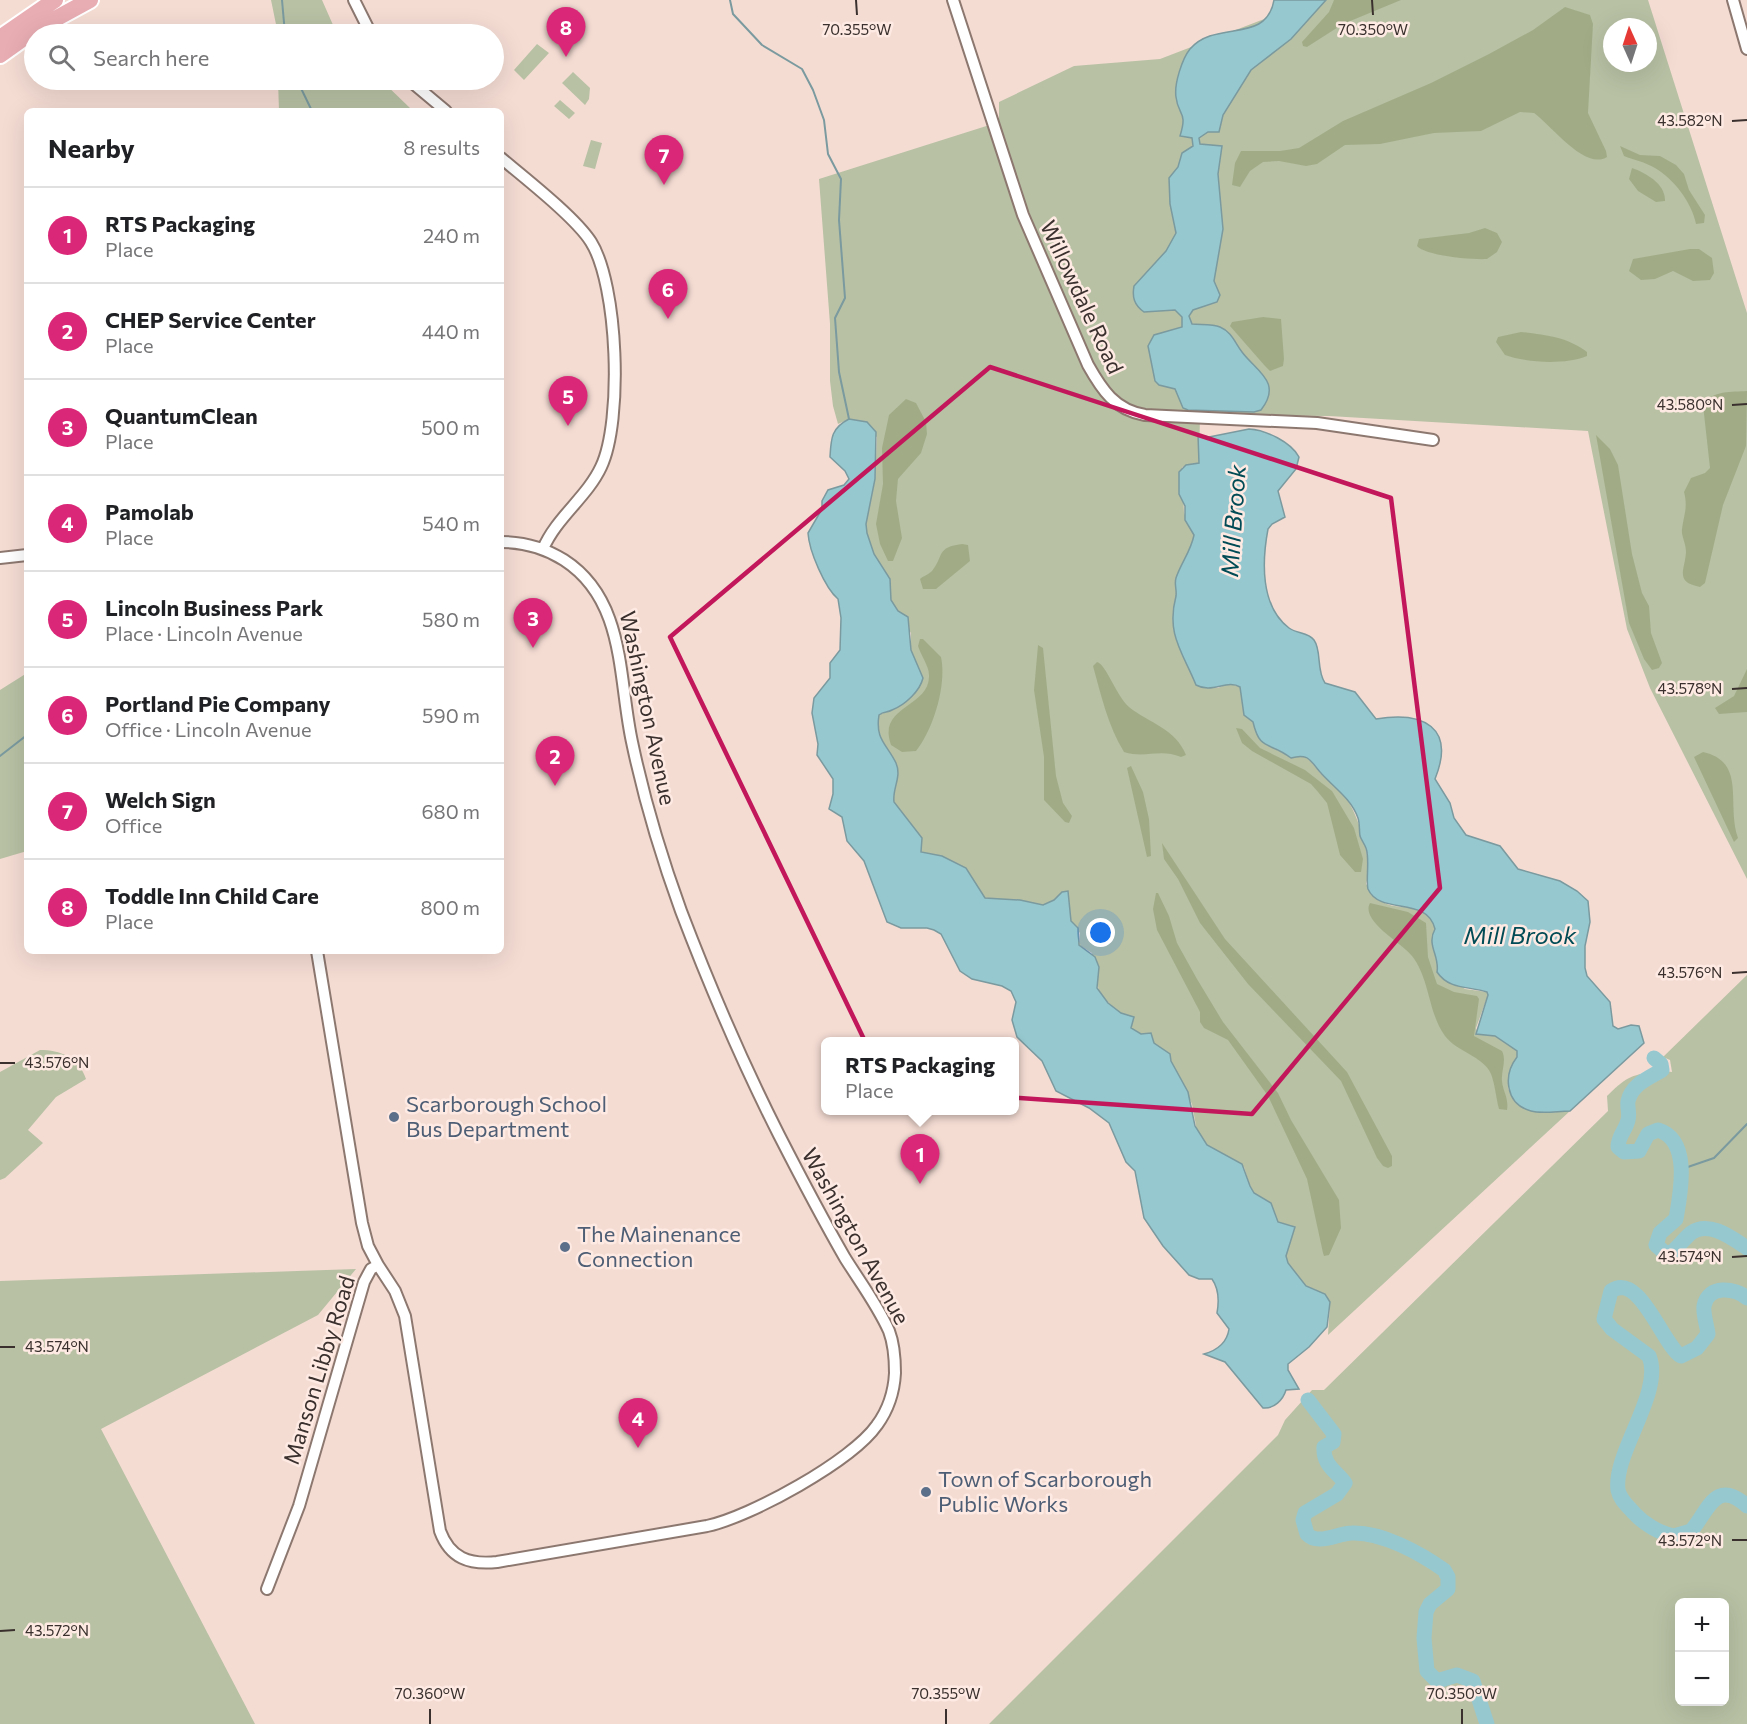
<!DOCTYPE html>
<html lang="en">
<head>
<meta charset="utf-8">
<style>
  :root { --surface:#fff; --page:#f2f2f2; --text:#202124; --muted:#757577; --line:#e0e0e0; --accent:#db2777 }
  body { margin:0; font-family:Commissioner,sans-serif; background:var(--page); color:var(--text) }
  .controls { position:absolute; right:18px; bottom:18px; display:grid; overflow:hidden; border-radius:9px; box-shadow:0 6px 24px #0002 }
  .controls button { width:54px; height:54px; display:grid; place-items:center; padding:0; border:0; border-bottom:2px solid var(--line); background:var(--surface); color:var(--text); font:30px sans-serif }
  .compass { position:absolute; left:1603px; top:18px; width:54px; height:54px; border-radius:50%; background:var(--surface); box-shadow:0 6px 24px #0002; rotate:357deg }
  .you { position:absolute; left:1101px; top:933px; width:21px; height:21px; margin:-15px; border:4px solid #fff; border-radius:50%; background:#1a73e8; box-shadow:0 0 0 9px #1a73e833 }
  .badge { display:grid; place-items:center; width:39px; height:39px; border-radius:50%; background:var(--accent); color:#fff; font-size:20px; font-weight:700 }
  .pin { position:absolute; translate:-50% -50px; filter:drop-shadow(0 2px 3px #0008) }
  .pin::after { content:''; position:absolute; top:32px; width:21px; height:18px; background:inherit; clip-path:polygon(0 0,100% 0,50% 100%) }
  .popup { position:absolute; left:821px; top:1037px; width:198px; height:78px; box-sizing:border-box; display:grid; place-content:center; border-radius:9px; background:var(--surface); filter:drop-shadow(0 2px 4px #0005); font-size:20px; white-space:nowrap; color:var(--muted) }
  .popup b { font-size:22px; color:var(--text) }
  .popup::after { content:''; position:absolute; left:50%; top:100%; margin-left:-12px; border:12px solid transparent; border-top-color:var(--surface) }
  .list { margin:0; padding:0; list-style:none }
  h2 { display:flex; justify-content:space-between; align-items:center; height:78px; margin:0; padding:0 24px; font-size:26px }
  h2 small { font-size:20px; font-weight:400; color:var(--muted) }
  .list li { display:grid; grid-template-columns:39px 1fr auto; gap:18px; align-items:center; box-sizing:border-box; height:96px; padding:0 24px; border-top:2px solid var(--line) }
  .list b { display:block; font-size:22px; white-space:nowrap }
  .list p { margin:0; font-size:20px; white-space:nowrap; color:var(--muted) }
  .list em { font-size:20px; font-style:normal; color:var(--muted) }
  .icon { flex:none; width:33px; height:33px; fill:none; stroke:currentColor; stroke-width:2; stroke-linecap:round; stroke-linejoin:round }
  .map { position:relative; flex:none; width:1747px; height:1724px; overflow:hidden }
  .search { position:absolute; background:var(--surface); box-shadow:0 6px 24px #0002; left:24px; top:24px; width:480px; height:66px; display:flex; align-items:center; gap:15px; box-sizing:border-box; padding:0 21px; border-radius:33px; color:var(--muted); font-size:22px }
  .panel { position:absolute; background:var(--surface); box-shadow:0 6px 24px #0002; left:24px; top:108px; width:480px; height:846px; border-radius:9px }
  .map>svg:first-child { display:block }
  .green { fill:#b8c1a4; fill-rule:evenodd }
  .forest { fill:#a1ac87 }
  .water { fill:#96c8d0; stroke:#7a9a9f; stroke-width:1.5 }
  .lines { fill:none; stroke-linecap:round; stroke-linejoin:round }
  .stream { stroke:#7a9a9f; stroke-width:2 }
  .river { stroke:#96c8d0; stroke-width:15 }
  .minor-casing { stroke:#8d7870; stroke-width:14 }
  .primary-casing { stroke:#fff; stroke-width:20 }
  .minor { stroke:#fff; stroke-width:10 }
  .primary { stroke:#e8adb3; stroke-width:16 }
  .marked { fill:none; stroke:#c2185b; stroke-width:4.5; stroke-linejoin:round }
  .ticks { fill:none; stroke:#3a302d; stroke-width:2 }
  .service-dot { fill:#5c6f8a; stroke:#feeae3; stroke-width:2 }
  .labels { text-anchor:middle; stroke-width:5; stroke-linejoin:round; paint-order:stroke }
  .street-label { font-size:22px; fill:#3a302d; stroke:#feeae3 }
  .service-label { font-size:22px; fill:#4e5e75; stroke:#feeae3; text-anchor:start }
  .water-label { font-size:24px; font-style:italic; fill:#004b55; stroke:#feeae3 }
  .ticks-label { font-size:15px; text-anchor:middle; fill:#3a302d; stroke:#feeae3; stroke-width:5; stroke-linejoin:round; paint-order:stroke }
</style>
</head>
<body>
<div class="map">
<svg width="1747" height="1724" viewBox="0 0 1747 1724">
  <rect width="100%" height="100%" fill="#f4dcd3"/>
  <path class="green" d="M271 0H322L337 34H278Z
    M1314 0H1648L1747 313V879L1650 688 1627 629 1588 431 1329 416 1200 415 1199 464 1182 467 1184 513 1194 535C1191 551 1181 563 1176 578 1174 584 1177 590 1176 596 1167 630 1183 654 1196 685L1218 688 1229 683 1240 687 1244 715 1253 721C1259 750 1270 743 1291 758 1308 753 1310 761 1320 773 1328 781 1337 787 1344 795 1358 813 1374 862 1366 884 1371 889 1377 898 1383 902 1397 912 1428 899 1435 929L1433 933 1438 961 1437 969 1465 989 1487 992 1488 995 1476 1028 1478 1034 1481 1032 1495 1036 1517 1051V1057L1508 1088C1518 1115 1546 1111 1570 1111L1328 1335 1330 1302 1325 1294 1306 1286 1288 1263 1286 1256 1295 1227 1278 1222 1271 1203 1254 1193 1250 1186 1244 1167 1207 1146 1197 1131 1192 1104 1171 1061 1170 1054 1131 1028 1129 1026 1134 1019 1115 1010 1099 992 1092 953 1079 945 1080 933 1071 921 1068 892H1062L1054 900 1043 905 1020 900 985 898 966 868 942 856 921 852 922 838 894 802C892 789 902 776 896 763 887 744 875 739 879 715L898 707 918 689 911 650V633L890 600V579L874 554 867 533 866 524 875 479 877 437 849 419 838 424 833 406 830 381V324L819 179 999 122V102L1074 66 1160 59ZM1612 27H1648V63H1612Z
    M537 44 549 53 524 80 514 70Z
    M573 72 590 88 589 99 585 105 562 83Z
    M278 80H381L410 108 409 111H279Z
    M560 100 575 113 569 119 554 106Z
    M591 140 602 143 595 169 583 166Z
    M27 673V851L0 859V690Z
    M1747 975V1724H989L1278 1435 1285 1420 1312 1390H1324L1608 1111 1607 1096C1624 1079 1633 1072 1658 1073 1665 1074 1665 1070 1672 1072L1670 1060 1663 1057ZM1680 1602H1724V1702H1680Z
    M40 1050C60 1050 79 1057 86 1079L56 1097 28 1130 43 1143 5 1178 0 1180V1072Z
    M356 1269 318 1315 101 1429 255 1724H0V1281Z"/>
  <path class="forest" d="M1334 0H1401L1343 24 1307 47 1303 46 1302 42 1329 12Z
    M1565 7 1590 15 1593 24 1588 113 1606 151 1607 157C1585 171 1551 125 1534 113L1520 112 1481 131 1434 133 1380 144 1345 145 1317 164 1306 166 1279 161 1263 162 1250 171 1240 187 1232 185 1235 163 1241 151H1280L1299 148 1343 121 1431 83 1489 54 1533 30Z
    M1620 146 1640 155 1660 156 1676 165 1684 174 1689 190 1705 215 1704 223 1696 224C1692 203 1674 179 1655 168 1645 162 1634 160 1624 156Z
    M1632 168C1646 173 1666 184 1665 201L1656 202 1638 191 1629 179Z
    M1485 228 1497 233 1502 242 1497 252 1487 259C1473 260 1426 256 1417 246L1419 239 1469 233Z
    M1690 249H1699L1712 258 1714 273 1710 280 1693 281 1673 271 1655 279 1641 280 1629 271 1633 259Z
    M1263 317 1281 319 1284 359 1283 366 1270 371 1265 366 1230 326 1232 322Z
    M1521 332C1546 335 1567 337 1587 352V356C1565 365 1527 363 1505 355L1496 342 1498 337Z
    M1747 391 1746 446 1723 505 1705 583 1700 587C1674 582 1685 570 1686 552 1686 543 1681 536 1682 529 1684 514 1688 507 1684 492L1691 478 1705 473 1710 468 1703 405C1712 390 1732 392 1747 391Z
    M906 399 916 403 926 422 927 434 921 453 898 479 896 501 902 538 893 561H888L880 544 876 524 883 484 882 448 889 415Z
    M1596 435 1610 449 1618 465 1632 554 1642 593 1649 606 1651 633 1662 663 1659 668 1652 670 1644 659 1629 623Z
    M962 544 968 545 970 561 936 589H923L920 579C923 576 928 575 932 571 944 556 936 547 962 544Z
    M920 639H923L941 657C947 685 933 730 916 751L902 752 891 745C877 706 928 708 929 677 930 667 921 656 918 646Z
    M1038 645 1043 648 1056 776 1063 803 1072 816 1069 823 1065 822 1044 800V757L1034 690Z
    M1097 662C1106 664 1117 697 1129 707 1149 723 1176 729 1186 755L1181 757C1159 748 1146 759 1124 752 1108 726 1101 695 1093 666Z
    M1747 669V712L1719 714 1715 708 1734 696Z
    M1236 728 1242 729 1260 748 1305 770 1332 791 1354 828 1363 859 1361 872H1355L1340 855 1327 803 1318 792 1311 784 1252 751 1242 743Z
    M1703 752C1747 762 1726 803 1738 838L1734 842 1694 757Z
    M1131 766 1143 792 1149 819 1151 856 1147 857 1127 768Z
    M1162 843 1225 939 1347 1072 1392 1156V1166L1388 1168 1383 1166 1377 1158 1341 1081 1248 984 1200 923 1178 879 1164 859Z
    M1156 893H1158L1169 916 1177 943 1197 979 1223 1022 1278 1093 1291 1120 1339 1200 1341 1228 1329 1255 1324 1256 1323 1253 1307 1179 1268 1096 1228 1040 1204 1028 1200 1022V1012L1157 930 1153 909Z
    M1370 903 1408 912 1426 923 1428 957 1437 984 1454 992 1477 996 1479 999 1474 1036 1502 1051C1507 1061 1501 1070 1502 1081 1503 1092 1509 1098 1507 1110L1499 1109C1496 1098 1495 1084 1491 1074 1483 1056 1457 1052 1445 1036 1428 1013 1430 979 1412 956 1402 943 1360 921 1370 903Z"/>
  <path class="water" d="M1274 0H1326L1291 39 1251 70 1223 115 1219 132H1208L1199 138 1200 144 1222 146 1218 174 1223 229 1214 281 1220 295 1217 302 1193 310 1189 316 1192 324C1201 325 1212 324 1220 327 1232 332 1235 343 1242 352 1256 371 1283 382 1261 410L1254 412 1188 410 1183 408 1175 389 1159 385 1155 381 1148 346 1154 335 1182 327V317L1175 310 1144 312C1134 305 1132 297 1134 286L1166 251 1176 233 1170 204 1169 178 1178 167 1182 153 1193 146 1192 138 1180 136C1188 111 1178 116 1176 97 1174 84 1182 59 1190 49 1216 19 1266 45 1274 0Z
    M849 419 867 422 876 432 875 479 866 524 867 533 874 554 890 579 891 600 898 611 908 617 911 650 923 678C920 691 905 705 892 710 887 713 884 711 879 715 875 740 887 744 896 763 902 777 892 789 894 802L922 838 921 852 942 856 966 868 985 898 1020 900 1043 905 1054 900 1062 892 1068 891 1071 921 1078 928 1079 945 1095 957 1099 967 1097 988 1108 1003 1121 1013 1134 1017 1131 1028 1141 1034 1151 1033 1154 1043 1170 1054 1171 1061 1188 1092 1195 1126 1207 1145 1242 1164 1250 1186 1254 1193 1271 1203 1278 1222 1295 1227 1286 1256 1288 1263 1306 1286 1325 1294 1330 1302 1327 1327 1309 1347 1288 1364V1370L1299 1389 1286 1390C1283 1400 1274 1409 1263 1408L1225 1362 1204 1354C1218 1350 1227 1343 1229 1329L1217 1313C1219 1302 1219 1289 1212 1279H1199L1189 1275 1163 1246 1144 1218 1135 1171 1126 1162 1109 1123 1089 1108 1056 1091 1042 1061 1017 1037 1012 1020 1016 1002 1011 991 1002 986 972 979 960 971 941 934 934 930 927 928H901L887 922 864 861 847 841 842 817 829 809 833 794V779L817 755 818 744 812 713 814 698 830 678V663L840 650 841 618 838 599C825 588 809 551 808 533L822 509V501L828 490 844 485 849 479 845 471 830 457C831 439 831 428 849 419Z
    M1249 429C1266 430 1291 442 1299 457L1296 469 1278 491 1285 517 1272 524 1268 529C1262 561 1260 606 1289 628 1297 634 1308 632 1314 640 1322 651 1316 670 1325 683L1355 692 1376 719C1423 711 1456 727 1435 779L1450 803 1454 818 1466 835 1500 846 1518 869 1560 881 1577 891 1588 901 1590 922 1585 946V968L1587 976 1610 1002 1613 1026 1618 1029 1631 1025 1639 1026 1644 1043 1570 1111C1558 1111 1542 1114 1531 1111 1505 1104 1503 1075 1517 1057V1051L1495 1036 1476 1034 1488 995 1487 992C1469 986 1449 990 1437 972 1440 956 1426 945 1435 929 1427 895 1380 916 1368 889 1366 883 1369 862 1367 853 1367 846 1362 842 1360 836 1359 830 1360 824 1358 818 1351 798 1333 787 1320 772 1310 760 1308 753 1291 758 1269 741 1260 752 1253 722L1244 715 1240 687C1227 679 1212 694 1196 685 1182 651 1166 634 1176 596 1177 590 1174 584 1176 578 1181 563 1191 551 1194 535L1185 520V506L1179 494V472L1186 465 1199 463 1198 435 1209 437Z"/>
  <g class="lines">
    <path class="stream" d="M282 0 285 34
      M730 0 733 14 762 45 802 69 813 90 824 120 828 154 841 179 839 220 845 298 835 318 839 372 849 419
      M297 80 312 111
      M0 756 27 735
      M1682 1169 1714 1158 1747 1124"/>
    <path class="river" d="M1654 1058 1661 1064 1662 1070C1649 1078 1632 1084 1628 1101 1627 1108 1630 1114 1628 1120 1626 1130 1618 1136 1618 1147L1624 1152 1639 1151 1648 1134 1658 1130C1692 1140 1680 1195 1676 1219L1660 1233 1656 1245 1664 1252 1671 1253C1678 1247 1684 1239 1691 1233 1709 1220 1732 1238 1747 1248
      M1747 1298C1735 1288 1708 1284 1704 1306 1703 1315 1707 1325 1708 1334L1697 1348 1681 1356C1663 1346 1640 1271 1611 1291L1604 1319 1612 1329 1649 1356C1664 1392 1613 1453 1618 1490 1620 1500 1628 1506 1634 1513 1644 1524 1659 1533 1674 1536L1691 1531C1708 1512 1715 1477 1747 1506
      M1308 1400 1334 1434 1333 1442 1324 1447C1323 1465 1335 1470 1345 1483L1337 1494 1305 1513 1303 1520 1307 1534C1318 1546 1338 1533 1352 1533 1382 1532 1420 1553 1444 1570L1448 1577V1589L1430 1604 1426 1612 1424 1638 1427 1671 1437 1681 1457 1675 1473 1681 1487 1724"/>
    <g class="minor-casing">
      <path id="minor" d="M354 0 371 34
        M953 0 1023 215 1088 365C1102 390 1115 410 1145 415L1317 423 1433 440
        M1733 0 1747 49
        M409 80 446 111
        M501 158C525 178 576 218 591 242 618 285 623 421 601 467 587 497 556 518 543 549
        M0 558 27 555
        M378 1265 395 1291 405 1316 440 1531C450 1558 469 1565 497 1562L707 1526C750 1517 852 1461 877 1425 888 1410 894 1392 895 1373 895 1360 894 1344 889 1331 878 1306 860 1282 845 1258 822 1218 800 1176 779 1135 742 1062 710 987 681 911 661 856 644 799 632 742 618 678 626 600 564 560 545 548 524 542 501 542
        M267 1589 299 1506 364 1282 371 1269 378 1265 368 1246 362 1223 317 951"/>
    </g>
    <g class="primary-casing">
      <path id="primary" d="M0 38 55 0
        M0 55 35 30 90 0"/>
    </g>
    <use href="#minor" class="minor"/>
    <use href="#primary" class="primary"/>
  </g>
  <path class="marked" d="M990 367 1391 498 1440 888 1252 1114 888 1089 670 637Z"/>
  <path class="ticks" d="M856 0 857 15M1372 0 1373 15M1732 121 1747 120M1732 405 1747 404M1732 689 1747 688M1732 973 1747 972M0 1063H15M1732 1257 1747 1256M0 1347H15M1732 1540H1747M0 1631 15 1630M430 1709V1724M946 1709V1724M1462 1709V1724"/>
  <g class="service-dot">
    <circle cx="394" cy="1117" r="6"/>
    <circle cx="565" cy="1247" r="6"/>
    <circle cx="926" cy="1492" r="6"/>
  </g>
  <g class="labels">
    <g class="street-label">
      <text transform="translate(1082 297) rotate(65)" y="8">Willowdale Road</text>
      <text transform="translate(648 708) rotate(78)" y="8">Washington Avenue</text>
      <text transform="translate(856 1236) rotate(61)" y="8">Washington Avenue</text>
      <text transform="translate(319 1370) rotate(-73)" y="8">Manson Libby Road</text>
    </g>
    <g class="service-label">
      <text x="406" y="1112">Scarborough School<tspan x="406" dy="25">Bus Department</tspan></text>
      <text x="577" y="1242">The Mainenance<tspan x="577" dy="25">Connection</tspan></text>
      <text x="938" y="1487">Town of Scarborough<tspan x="938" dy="25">Public Works</tspan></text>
    </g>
    <g class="water-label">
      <text transform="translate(1234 521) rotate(-86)" y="8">Mill Brook</text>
      <text x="1520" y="944">Mill Brook</text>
    </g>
  </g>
  <g class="ticks-label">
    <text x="857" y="35">70.355°W</text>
    <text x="1373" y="35">70.350°W</text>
    <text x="1690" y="126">43.582°N</text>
    <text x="1690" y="410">43.580°N</text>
    <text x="1690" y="694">43.578°N</text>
    <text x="1690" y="978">43.576°N</text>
    <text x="57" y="1068">43.576°N</text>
    <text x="1690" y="1262">43.574°N</text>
    <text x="57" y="1352">43.574°N</text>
    <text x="1690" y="1546">43.572°N</text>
    <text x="57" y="1636">43.572°N</text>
    <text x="430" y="1699">70.360°W</text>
    <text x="946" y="1699">70.355°W</text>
    <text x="1462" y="1699">70.350°W</text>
  </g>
</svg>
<div class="controls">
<button>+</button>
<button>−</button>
</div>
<svg class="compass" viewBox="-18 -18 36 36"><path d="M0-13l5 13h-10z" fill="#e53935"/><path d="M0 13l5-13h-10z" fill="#757577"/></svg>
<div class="you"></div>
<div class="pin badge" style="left:920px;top:1184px">1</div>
<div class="popup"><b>RTS Packaging</b>Place</div>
<div class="pin badge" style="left:555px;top:786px">2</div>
<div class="pin badge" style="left:533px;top:648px">3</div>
<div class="pin badge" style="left:638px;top:1448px">4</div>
<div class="pin badge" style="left:568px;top:426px">5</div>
<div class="pin badge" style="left:668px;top:319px">6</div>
<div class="pin badge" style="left:664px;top:185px">7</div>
<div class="pin badge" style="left:566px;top:57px">8</div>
<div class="search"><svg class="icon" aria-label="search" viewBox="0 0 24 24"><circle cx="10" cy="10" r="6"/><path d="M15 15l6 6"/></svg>Search here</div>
<section class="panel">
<h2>Nearby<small>8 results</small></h2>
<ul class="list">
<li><span class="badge">1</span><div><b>RTS Packaging</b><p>Place</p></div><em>240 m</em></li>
<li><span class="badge">2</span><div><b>CHEP Service Center</b><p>Place</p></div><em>440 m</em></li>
<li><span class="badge">3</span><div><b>QuantumClean</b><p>Place</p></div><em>500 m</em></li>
<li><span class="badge">4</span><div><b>Pamolab</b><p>Place</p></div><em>540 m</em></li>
<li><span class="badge">5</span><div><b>Lincoln Business Park</b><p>Place · Lincoln Avenue</p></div><em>580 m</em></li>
<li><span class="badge">6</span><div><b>Portland Pie Company</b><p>Office · Lincoln Avenue</p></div><em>590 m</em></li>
<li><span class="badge">7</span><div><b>Welch Sign</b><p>Office</p></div><em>680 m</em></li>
<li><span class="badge">8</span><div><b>Toddle Inn Child Care</b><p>Place</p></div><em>800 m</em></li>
</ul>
</section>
</div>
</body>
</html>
